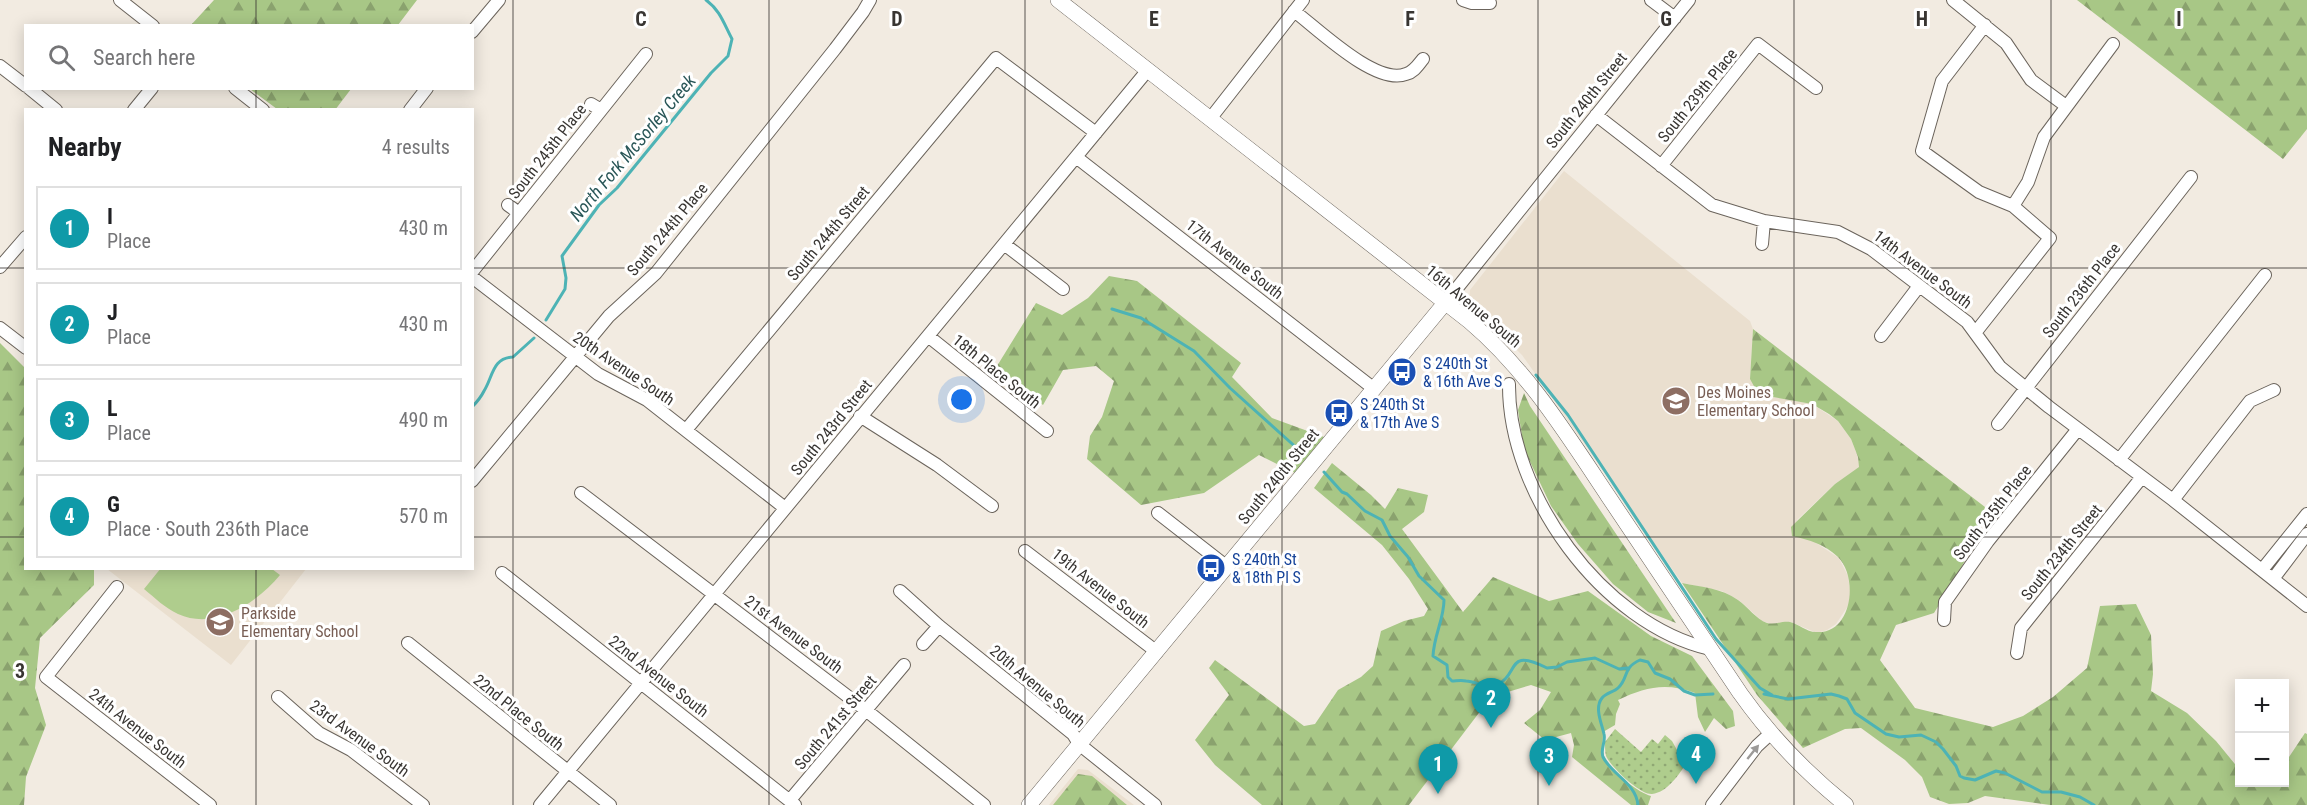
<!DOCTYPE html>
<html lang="en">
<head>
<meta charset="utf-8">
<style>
  :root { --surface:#fff; --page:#f2f2f2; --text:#202124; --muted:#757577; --line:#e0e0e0; --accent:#2563eb }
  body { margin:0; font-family:"Roboto Condensed",sans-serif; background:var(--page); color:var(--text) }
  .controls { position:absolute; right:18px; bottom:18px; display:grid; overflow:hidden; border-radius:0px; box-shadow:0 3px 15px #0003 }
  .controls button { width:54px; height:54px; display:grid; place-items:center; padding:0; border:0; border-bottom:2px solid var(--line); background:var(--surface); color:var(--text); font:30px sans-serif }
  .you { position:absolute; left:962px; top:400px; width:21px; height:21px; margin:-15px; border:4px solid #fff; border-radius:50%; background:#1a73e8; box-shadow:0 0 0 9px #1a73e833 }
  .badge { display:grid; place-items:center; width:39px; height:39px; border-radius:50%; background:var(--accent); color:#fff; font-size:20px; font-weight:700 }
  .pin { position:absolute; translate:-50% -50px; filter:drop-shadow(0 2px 3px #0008) }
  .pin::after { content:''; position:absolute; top:32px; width:21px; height:18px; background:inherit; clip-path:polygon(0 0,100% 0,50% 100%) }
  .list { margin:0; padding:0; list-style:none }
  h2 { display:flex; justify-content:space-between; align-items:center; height:78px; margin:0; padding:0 24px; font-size:26px }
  h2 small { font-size:20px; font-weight:400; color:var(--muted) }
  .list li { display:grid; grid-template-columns:39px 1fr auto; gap:18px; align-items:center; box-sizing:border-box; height:84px; margin:0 12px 12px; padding:0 12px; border:2px solid var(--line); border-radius:0px }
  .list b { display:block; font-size:22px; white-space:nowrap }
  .list p { margin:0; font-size:20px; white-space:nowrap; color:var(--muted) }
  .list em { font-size:20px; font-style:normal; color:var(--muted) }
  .icon { flex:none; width:33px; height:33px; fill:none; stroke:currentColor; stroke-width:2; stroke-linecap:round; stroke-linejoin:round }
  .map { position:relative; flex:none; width:2307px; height:805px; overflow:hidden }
  .search { position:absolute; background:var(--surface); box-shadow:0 3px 15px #0003; left:24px; top:24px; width:450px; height:66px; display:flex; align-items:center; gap:15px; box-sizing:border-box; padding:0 21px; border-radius:0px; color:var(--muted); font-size:22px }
  .panel { position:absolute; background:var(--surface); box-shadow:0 3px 15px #0003; left:24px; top:108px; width:450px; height:462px; border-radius:0px }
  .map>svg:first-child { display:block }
  .built { fill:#eadfcf }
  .grass { fill:url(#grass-dots) }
  .forest { fill:url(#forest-firs) }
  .pitch { fill:#afcd8d }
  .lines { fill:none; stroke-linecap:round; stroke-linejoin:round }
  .stream { stroke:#4db3b5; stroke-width:3 }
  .minor-casing { stroke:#6b645c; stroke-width:14 }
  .major-casing { stroke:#6b645c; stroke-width:16 }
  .minor { stroke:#fff; stroke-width:12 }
  .major { stroke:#fff; stroke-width:15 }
  .oneway { fill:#9c9a98 }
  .grid { fill:none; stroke:#383532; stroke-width:1.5; stroke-opacity:0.55 }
  .labels { text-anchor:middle; stroke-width:6; stroke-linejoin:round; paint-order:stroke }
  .street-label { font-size:16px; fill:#383532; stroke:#fff }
  .transit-label { font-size:16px; fill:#164399; stroke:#fff; text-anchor:start }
  .education-label { font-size:16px; fill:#785e54; stroke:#fff; text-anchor:start }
  .water-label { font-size:18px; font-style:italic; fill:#295657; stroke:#fff }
  .grid-label { font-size:20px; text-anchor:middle; font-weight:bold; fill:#383532; stroke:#fff; stroke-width:6; stroke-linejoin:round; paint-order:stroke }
</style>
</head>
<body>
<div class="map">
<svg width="2307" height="805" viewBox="0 0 2307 805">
  <defs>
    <pattern id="grass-dots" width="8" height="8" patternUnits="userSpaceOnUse" patternTransform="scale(1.5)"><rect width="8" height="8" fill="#afcd8d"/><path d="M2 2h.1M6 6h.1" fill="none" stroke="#8fa774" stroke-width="1.8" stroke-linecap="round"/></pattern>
    <pattern id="forest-firs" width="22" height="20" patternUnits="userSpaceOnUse" patternTransform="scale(1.5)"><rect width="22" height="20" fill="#a8c786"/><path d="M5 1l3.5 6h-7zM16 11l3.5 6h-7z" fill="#8aa26e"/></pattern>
  </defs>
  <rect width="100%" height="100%" fill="#f2ebe1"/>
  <path class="built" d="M1564 171 1750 321 1753 329 1750 379 1773 397 1812 404 1838 421 1851 439 1858 457 1860 467 1835 484 1797 520 1813 541 1839 558 1848 576 1851 596 1848 606 1836 624 1827 630 1817 633 1791 622 1771 624 1762 621 1740 601 1722 591 1682 583 1522 355 1469 303 1470 290Z
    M107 569H306L231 665Z
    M1078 769 1088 770 1134 805H1049Z"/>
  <path class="grass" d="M1615 729 1641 752 1652 739 1658 744 1665 735 1672 741 1677 750 1689 760C1680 772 1669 792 1652 794 1640 795 1611 767 1606 756 1605 752 1605 746 1605 742Z"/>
  <path class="forest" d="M214 0H417L398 25H191Z
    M2077 0H2307V129L2283 159Z
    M250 89H351L335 110 277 109Z
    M1109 276 1137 281 1241 363 1232 377 1272 418 1324 437 1295 473 1259 455 1204 493 1141 505 1087 459 1090 436 1102 417 1114 381 1096 366 1063 370 1043 405 997 366 1036 303 1062 315 1088 298Z
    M1753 329 1985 507 1974 543 1960 570 1934 613 1896 625 1880 660 1915 708 1993 727 2023 716 2053 697 2087 668 2100 606 2136 604 2151 635 2153 674 2151 691 2187 713 2216 741 2239 769 2240 782H2284L2285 763 2305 733 2307 734V805H2050L1985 796 1968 803 1949 804 1930 797 1922 777 1905 760 1861 728 1845 729 1803 748 1757 695 1682 583C1702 587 1721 588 1738 600 1748 607 1756 619 1767 623 1775 625 1782 621 1790 622 1799 624 1806 632 1816 632 1852 635 1859 578 1838 557 1824 544 1810 540 1792 536L1791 527 1835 484 1859 467 1858 457 1851 439 1838 421 1829 414 1812 404 1773 397 1755 388 1750 379Z
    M0 343 25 368 26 568 94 569V585L40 638 35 688 46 725 26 777 24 805H0Z
    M1524 393 1530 406 1676 623 1648 612 1613 584 1578 544 1551 506 1524 449 1518 410Z
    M1332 463 1371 495 1385 509 1398 488 1428 495 1424 512 1402 529 1463 612 1493 577 1549 601 1588 591 1651 636 1692 656 1733 711 1735 726 1726 729 1714 718 1705 732 1698 717 1695 693C1666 682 1645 687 1618 700L1620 704 1616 714 1615 725 1603 732C1603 739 1602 750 1604 756 1609 770 1637 792 1651 796L1648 805H1631L1572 757 1574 745 1571 733 1545 740 1524 723 1540 710 1551 692 1531 685 1491 697 1409 805H1262L1215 765 1195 740 1229 695 1209 668 1215 660 1304 726 1315 724 1338 690 1361 677 1373 666 1381 631 1404 621 1424 616 1428 609 1409 579 1382 545 1314 488Z
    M1078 774 1092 776 1127 805H1053Z"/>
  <path class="pitch" d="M161 568 272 569 280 575C257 603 215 631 178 614 165 608 155 598 144 589Z"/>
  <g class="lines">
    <path class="stream" d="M1112 309 1141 318 1194 351 1230 388 1299 450
      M546 320 565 289 566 278 562 256 599 205 617 188 711 73 728 56 732 39C724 24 720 10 706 0
      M1536 375 1568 415 1716 639 1760 688 1772 695
      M472 407C477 402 481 397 484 391 493 377 492 358 513 357L534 338
      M1324 472 1342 492 1347 494 1365 511 1382 520 1390 536 1408 557 1419 576 1444 600C1444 619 1434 635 1433 656L1447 665 1448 677 1452 681C1456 681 1461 680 1466 681 1475 681 1484 688 1493 686 1522 677 1503 646 1547 668L1557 667 1567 662 1595 658 1619 669 1627 668
      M1764 694 1788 699 1831 694 1839 696 1847 699 1855 713 1886 734 1899 737 1921 735 1936 742 1943 749 1956 766 1960 776 1964 778 1975 780 1996 771 2005 773 2042 792H2061L2080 797 2094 805
      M1638 805C1636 783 1612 775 1603 757 1600 749 1606 742 1604 734 1602 724 1594 708 1602 698 1606 693 1614 692 1618 688 1629 678 1622 668 1640 660L1648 662 1655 673 1670 679 1684 691 1695 695 1713 694"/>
    <g class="minor-casing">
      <path id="minor" d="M120 0 153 26
        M1463 0 1472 3H1490
        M1651 0 1675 18
        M1953 0 2006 43 2031 80 2066 106
        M1294 11C1318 29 1376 86 1406 74 1414 72 1418 65 1423 59
        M472 32 499 0
        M0 66 26 86
        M29 88 56 110
        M235 88 263 110
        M591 104 601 110
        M134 110 152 88
        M410 110 427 88
        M1596 115 1712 205 1764 221 1838 232 1871 249 1967 322 2000 367 2049 407 2173 500 2307 606
        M1210 119 1303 0
        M1076 157 1373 388
        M1661 166 1758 44 1816 88
        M508 205 519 213
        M2013 206 2028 182 2044 137 2113 44
        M1004 244 1063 289
        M1762 244 1764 221
        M0 267 26 237
        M472 272 646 54
        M472 277 598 374 647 400 785 508
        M1445 303 1689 0
        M0 328 26 348
        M1975 333 2050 238 2013 206 1979 192 1922 151 1942 81 1985 25
        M928 336 1047 431
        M1881 336 1919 286
        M1509 384C1508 493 1602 624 1710 649
        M860 416 937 465 992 506
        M1998 424 2191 177
        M686 430 996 58 1096 133
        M2119 460 2265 275
        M472 481 609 316 656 273 835 49 863 12 870 0
        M581 493 867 711 984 805
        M2173 500 2250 401 2274 390
        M1158 513 1226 566
        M1025 551 1157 652
        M2262 570 2307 514
        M502 573 795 805
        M2273 579 2307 534
        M117 587 46 677 210 805
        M900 591 939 626 1073 734 1079 744 1155 805
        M1944 620 1945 602 1988 541 2078 429
        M408 643 610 805
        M923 644 939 626
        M2017 653 2021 628 2142 477
        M278 697 319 733 351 750 423 805
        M790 800 904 665
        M540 805 1147 71
        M1712 805 1757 746 1770 734"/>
    </g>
    <g class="major-casing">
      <path id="major" d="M1058 0 1469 321C1527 370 1566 433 1608 496 1652 562 1696 627 1740 693 1771 737 1805 772 1846 805
        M1029 805 1445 303"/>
    </g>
    <use href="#minor" class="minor"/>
    <use href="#major" class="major"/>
  </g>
  <defs><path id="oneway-solid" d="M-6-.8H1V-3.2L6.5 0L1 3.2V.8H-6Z" transform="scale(1.5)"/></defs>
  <use class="oneway" href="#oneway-solid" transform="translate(1753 752) rotate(-51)"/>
  <path class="grid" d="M256 0V26M513 0V805M769 0V805M1025 0V805M1282 0V805M1538 0V805M1794 0V805M2051 0V805M256 88V110M0 268H26M472 268H2307M0 537H26M472 537H2307M256 568V805"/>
  <defs>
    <g id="bus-disc" transform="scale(1.5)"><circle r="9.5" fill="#1a4fb4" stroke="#fff"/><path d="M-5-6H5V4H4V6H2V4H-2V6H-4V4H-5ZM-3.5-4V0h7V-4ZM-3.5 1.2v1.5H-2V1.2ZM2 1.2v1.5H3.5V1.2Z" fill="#fff"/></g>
    <g id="school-disc" transform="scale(1.5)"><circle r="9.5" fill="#8d6e63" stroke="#fff"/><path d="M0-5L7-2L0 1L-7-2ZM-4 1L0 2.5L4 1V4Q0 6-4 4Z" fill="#fff"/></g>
  </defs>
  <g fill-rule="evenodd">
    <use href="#bus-disc" x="1402" y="372"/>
    <use href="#school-disc" x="1676" y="401"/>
    <use href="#bus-disc" x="1339" y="413"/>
    <use href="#bus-disc" x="1211" y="568"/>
    <use href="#school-disc" x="220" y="622"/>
  </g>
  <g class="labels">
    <g class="street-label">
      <text transform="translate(1697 95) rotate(-51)" y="6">South 239th Place</text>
      <text transform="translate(1586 100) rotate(-51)" y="6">South 240th Street</text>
      <text transform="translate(547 151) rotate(-52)" y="6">South 245th Place</text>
      <text transform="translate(667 229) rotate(-50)" y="6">South 244th Place</text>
      <text transform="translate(828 233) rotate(-50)" y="6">South 244th Street</text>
      <text transform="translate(1235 259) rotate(38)" y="6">17th Avenue South</text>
      <text transform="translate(1923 269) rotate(37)" y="6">14th Avenue South</text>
      <text transform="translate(2081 290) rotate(-52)" y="6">South 236th Place</text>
      <text transform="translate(1474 306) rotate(40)" y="6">16th Avenue South</text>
      <text transform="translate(624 368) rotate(34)" y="6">20th Avenue South</text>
      <text transform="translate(997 371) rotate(39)" y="6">18th Place South</text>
      <text transform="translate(831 427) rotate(-51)" y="6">South 243rd Street</text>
      <text transform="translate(1278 476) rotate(-51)" y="6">South 240th Street</text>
      <text transform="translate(1992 512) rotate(-52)" y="6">South 235th Place</text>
      <text transform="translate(2061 552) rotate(-51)" y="6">South 234th Street</text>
      <text transform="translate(1101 588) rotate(38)" y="6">19th Avenue South</text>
      <text transform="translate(794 634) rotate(37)" y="6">21st Avenue South</text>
      <text transform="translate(659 676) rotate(38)" y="6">22nd Avenue South</text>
      <text transform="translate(1038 686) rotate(40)" y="6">20th Avenue South</text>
      <text transform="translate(519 712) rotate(39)" y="6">22nd Place South</text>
      <text transform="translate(835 722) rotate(-50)" y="6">South 241st Street</text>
      <text transform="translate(138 728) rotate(38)" y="6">24th Avenue South</text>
      <text transform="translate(360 738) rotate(36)" y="6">23rd Avenue South</text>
    </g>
    <g class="transit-label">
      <text x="1423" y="369">S 240th St<tspan x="1423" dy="18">&amp; 16th Ave S</tspan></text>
      <text x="1360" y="410">S 240th St<tspan x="1360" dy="18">&amp; 17th Ave S</tspan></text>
      <text x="1232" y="565">S 240th St<tspan x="1232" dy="18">&amp; 18th Pl S</tspan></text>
    </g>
    <g class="education-label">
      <text x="1697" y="398">Des Moines<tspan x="1697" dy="18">Elementary School</tspan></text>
      <text x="241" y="619">Parkside<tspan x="241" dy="18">Elementary School</tspan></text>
    </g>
    <g class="water-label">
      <text transform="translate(633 148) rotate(-50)" y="6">North Fork McSorley Creek</text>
    </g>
  </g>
  <g class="grid-label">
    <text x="641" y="26">C</text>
    <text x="897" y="26">D</text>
    <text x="1154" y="26">E</text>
    <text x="1410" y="26">F</text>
    <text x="1666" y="26">G</text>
    <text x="1922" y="26">H</text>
    <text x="2179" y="26">I</text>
    <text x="20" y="678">3</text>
  </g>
</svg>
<div class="controls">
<button>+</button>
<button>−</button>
</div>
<div class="you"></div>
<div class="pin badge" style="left:1438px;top:794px;background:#0f9aa8">1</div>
<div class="pin badge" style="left:1491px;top:728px;background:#0f9aa8">2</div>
<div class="pin badge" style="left:1549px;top:786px;background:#0f9aa8">3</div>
<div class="pin badge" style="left:1696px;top:784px;background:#0f9aa8">4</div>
<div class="search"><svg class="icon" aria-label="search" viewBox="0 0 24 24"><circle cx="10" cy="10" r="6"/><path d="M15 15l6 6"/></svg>Search here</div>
<section class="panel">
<h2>Nearby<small>4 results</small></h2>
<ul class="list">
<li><span class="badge" style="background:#0f9aa8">1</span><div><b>I</b><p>Place</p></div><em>430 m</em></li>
<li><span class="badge" style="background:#0f9aa8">2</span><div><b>J</b><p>Place</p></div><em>430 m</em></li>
<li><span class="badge" style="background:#0f9aa8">3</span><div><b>L</b><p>Place</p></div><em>490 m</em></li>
<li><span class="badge" style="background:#0f9aa8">4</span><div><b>G</b><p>Place · South 236th Place</p></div><em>570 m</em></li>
</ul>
</section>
</div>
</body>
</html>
